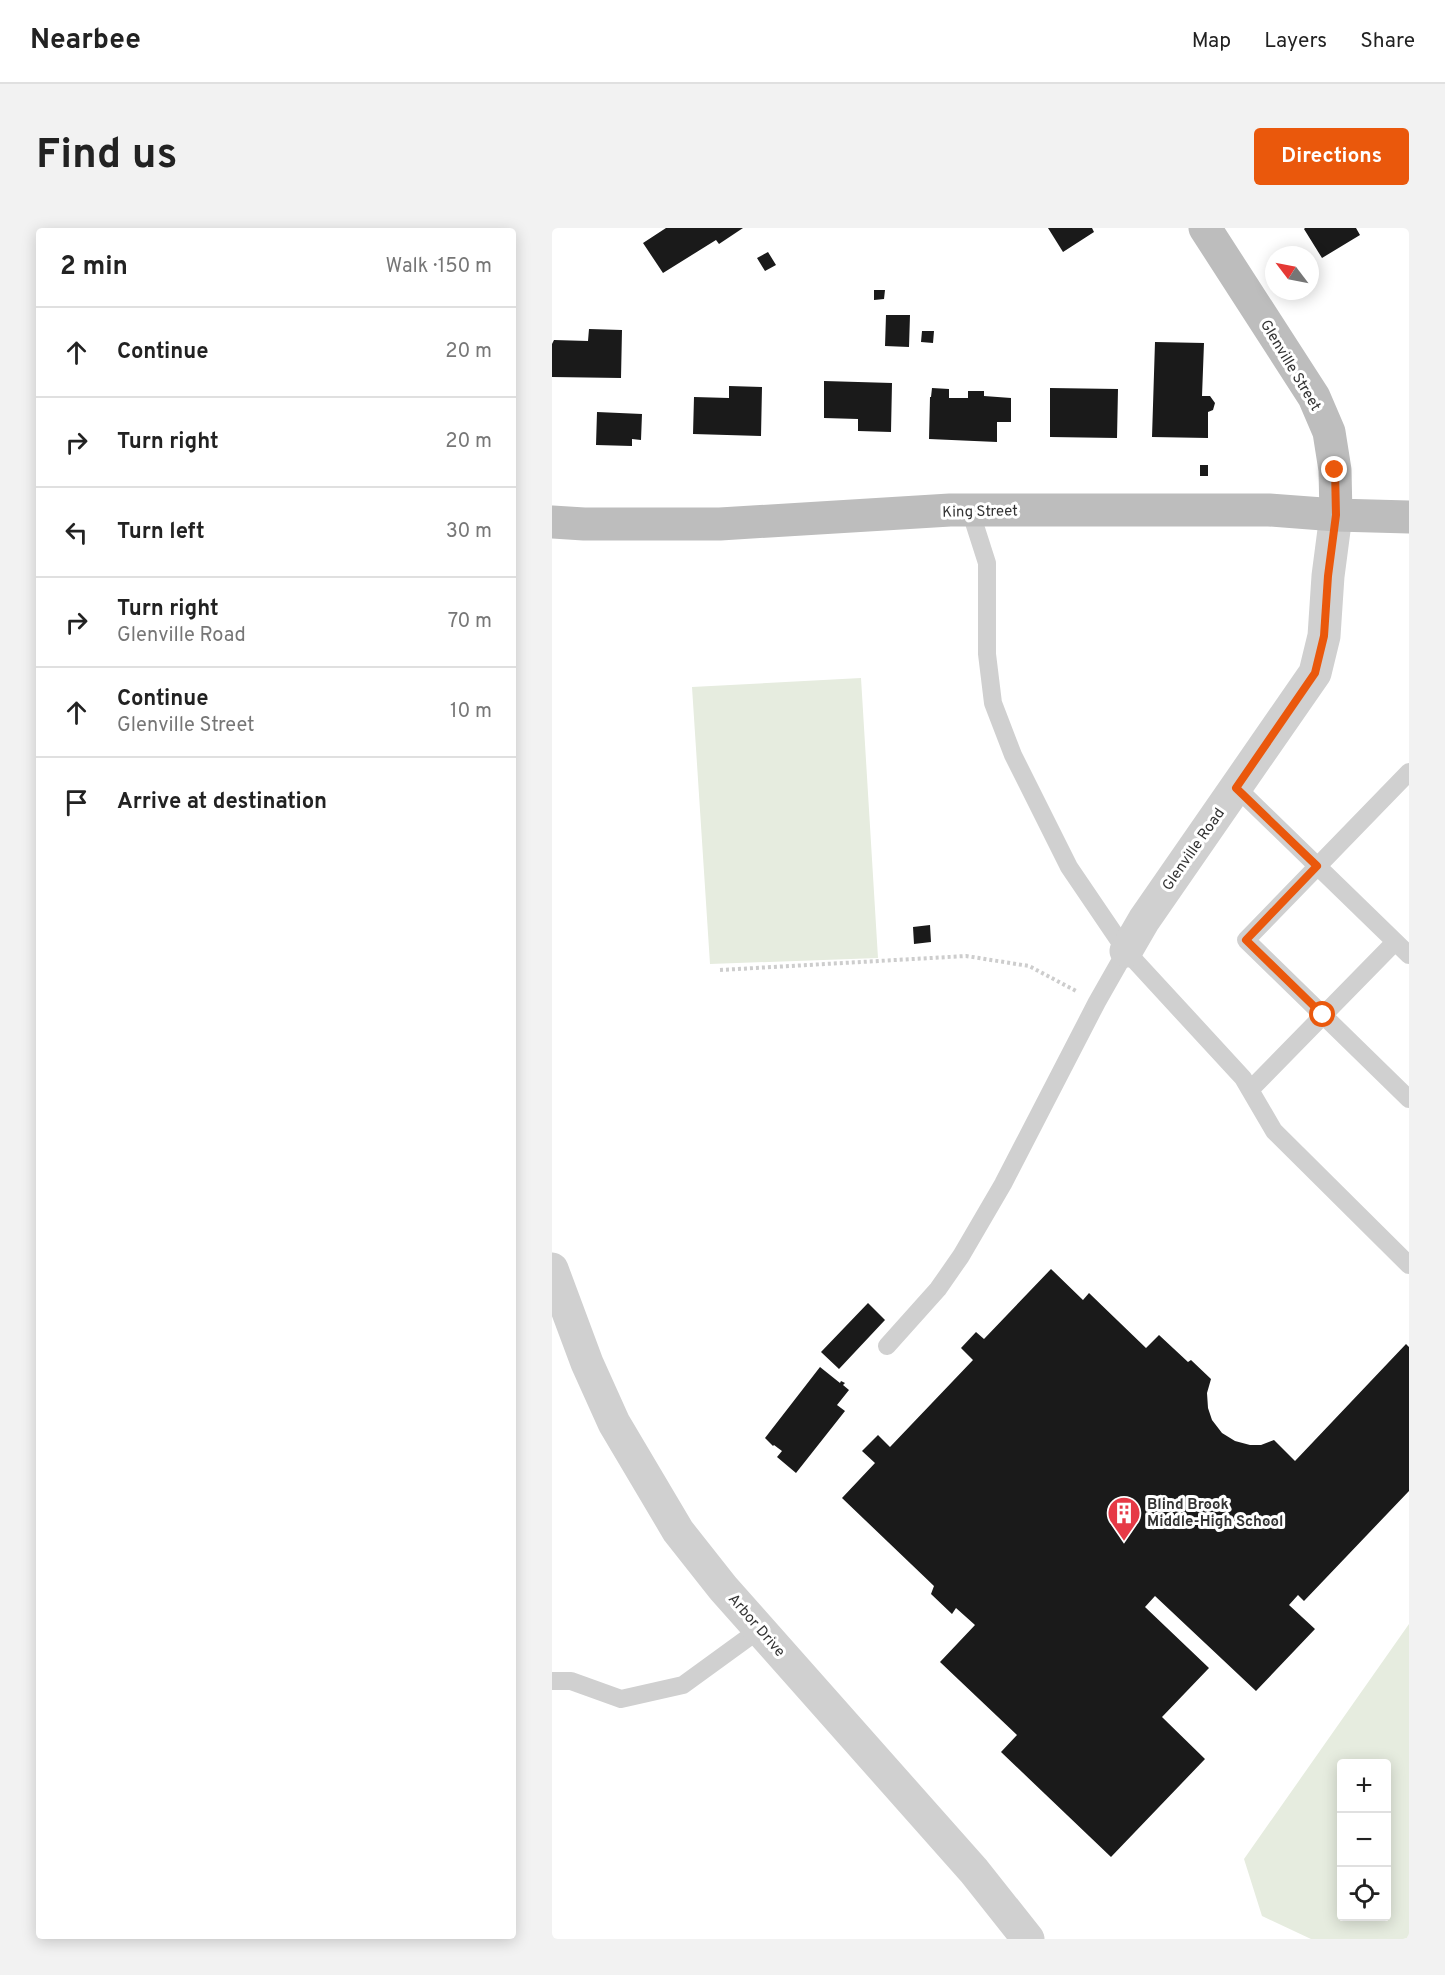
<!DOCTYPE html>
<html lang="en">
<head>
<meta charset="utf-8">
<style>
  :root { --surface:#fff; --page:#f2f2f2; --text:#222; --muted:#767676; --line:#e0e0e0; --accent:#ea580c }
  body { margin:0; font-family:Overpass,sans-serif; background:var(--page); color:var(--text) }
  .controls { position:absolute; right:18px; bottom:18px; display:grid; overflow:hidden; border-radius:6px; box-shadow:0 3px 15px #0003 }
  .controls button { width:54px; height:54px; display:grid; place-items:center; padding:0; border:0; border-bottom:2px solid var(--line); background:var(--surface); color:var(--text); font:30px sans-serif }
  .compass { position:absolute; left:713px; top:18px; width:54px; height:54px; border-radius:50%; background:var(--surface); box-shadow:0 3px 15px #0003; rotate:302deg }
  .stop { position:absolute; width:18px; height:18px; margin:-14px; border:4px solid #ea580c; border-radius:50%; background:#fff }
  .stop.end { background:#ea580c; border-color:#fff; box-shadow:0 2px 6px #0008 }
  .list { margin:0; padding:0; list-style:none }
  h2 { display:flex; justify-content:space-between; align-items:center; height:78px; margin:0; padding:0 24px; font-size:26px }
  h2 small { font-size:20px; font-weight:400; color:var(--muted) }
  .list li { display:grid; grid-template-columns:39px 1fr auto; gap:18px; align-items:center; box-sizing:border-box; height:90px; padding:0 24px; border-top:2px solid var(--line) }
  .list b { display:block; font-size:22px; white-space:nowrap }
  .list p { margin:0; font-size:20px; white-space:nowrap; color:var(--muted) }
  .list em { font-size:20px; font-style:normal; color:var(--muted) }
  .icon { flex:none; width:33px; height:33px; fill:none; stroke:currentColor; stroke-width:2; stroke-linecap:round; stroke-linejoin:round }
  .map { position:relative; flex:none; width:857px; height:1711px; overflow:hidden; border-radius:6px }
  header { display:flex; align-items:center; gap:36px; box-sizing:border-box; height:84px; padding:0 30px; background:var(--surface); border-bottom:2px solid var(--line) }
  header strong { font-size:28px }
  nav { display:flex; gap:33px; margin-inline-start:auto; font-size:21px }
  .intro { display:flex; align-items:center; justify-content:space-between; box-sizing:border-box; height:144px; padding:0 36px }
  h1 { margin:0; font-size:42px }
  .button { padding:15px 27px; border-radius:6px; background:var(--accent); color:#fff; font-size:21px; font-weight:700 }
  main { display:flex; gap:36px; padding:0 36px }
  aside { flex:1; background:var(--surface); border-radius:6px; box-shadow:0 3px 15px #0003 }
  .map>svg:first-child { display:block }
  .green { fill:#e6ecdf; fill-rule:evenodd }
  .building { fill:#1a1a1a }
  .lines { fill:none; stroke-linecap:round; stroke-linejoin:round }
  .path { stroke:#cdcdcd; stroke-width:4; stroke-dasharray:3 3; stroke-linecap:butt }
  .service { stroke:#d0d0d0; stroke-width:18 }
  .tertiary { stroke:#d0d0d0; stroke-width:33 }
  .secondary { stroke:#bdbdbd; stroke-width:33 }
  .route { stroke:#ea580c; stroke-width:8 }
  .labels { text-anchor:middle; stroke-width:6; stroke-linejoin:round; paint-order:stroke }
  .street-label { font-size:15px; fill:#333; stroke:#fff }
  .poi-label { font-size:15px; font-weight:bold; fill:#333; stroke:#fff; text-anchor:start }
</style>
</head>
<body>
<header>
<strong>Nearbee</strong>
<nav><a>Map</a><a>Layers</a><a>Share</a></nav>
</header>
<div class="intro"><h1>Find us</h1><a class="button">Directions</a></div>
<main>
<aside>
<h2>2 min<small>Walk · 150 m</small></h2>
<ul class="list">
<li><svg class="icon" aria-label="ahead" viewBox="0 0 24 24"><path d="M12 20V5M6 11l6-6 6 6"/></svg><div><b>Continue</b></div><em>20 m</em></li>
<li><svg class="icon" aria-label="right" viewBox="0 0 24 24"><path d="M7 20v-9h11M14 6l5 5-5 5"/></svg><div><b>Turn right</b></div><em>20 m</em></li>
<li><svg class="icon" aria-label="left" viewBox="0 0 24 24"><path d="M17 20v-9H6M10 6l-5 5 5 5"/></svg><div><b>Turn left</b></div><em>30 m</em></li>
<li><svg class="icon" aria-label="right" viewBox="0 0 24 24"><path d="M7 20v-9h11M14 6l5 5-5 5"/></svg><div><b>Turn right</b><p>Glenville Road</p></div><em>70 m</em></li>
<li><svg class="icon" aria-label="ahead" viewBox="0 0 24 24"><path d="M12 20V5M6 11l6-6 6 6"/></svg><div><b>Continue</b><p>Glenville Street</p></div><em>10 m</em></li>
<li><svg class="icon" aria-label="arrive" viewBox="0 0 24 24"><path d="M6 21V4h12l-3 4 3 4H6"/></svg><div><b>Arrive at destination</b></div></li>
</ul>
</aside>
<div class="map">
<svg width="857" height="1711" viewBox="0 0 857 1711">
  <rect width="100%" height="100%" fill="#fff"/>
  <path class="green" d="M309 450 326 730 158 736 140 459Z
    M857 1396V1711H759L710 1688 692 1631ZM790 1536H834V1688H790Z"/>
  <path class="building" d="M114 0H191L167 16 164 12 111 45 91 15Z
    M496 0H540L542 4 511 24Z
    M753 0H804L808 7 770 30 752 1Z
    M216 24 224 37 213 43 205 30Z
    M322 62H333L332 71 322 72Z
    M334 87H358L357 119 333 118Z
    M37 101 70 102 69 150 0 149V116L2 112 36 113Z
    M370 103H382L381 115 369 114Z
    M603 114 652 115 650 168H658L663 175 661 182 656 184V210L600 209Z
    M272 153 340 155 339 204 306 203V191L272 190Z
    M177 158 210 159 209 208 141 206 142 169 177 170Z
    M380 160 397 161V170H416V163H432V168L459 170V194H445V214L377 211 378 169H379Z
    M498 160 566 161 565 210 498 209Z
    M45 184 90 186 89 212 80 211V218L44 217Z
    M648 237H656V248H648Z
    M378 697 379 714 362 716 361 699Z
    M499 1041 531 1072 537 1065 594 1120 607 1107 636 1134 639 1132 659 1151 655 1165 656 1180 660 1192 670 1205 683 1213 698 1217H709L722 1212 743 1233 854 1116 857 1119V1263L752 1373 746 1367 737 1377 763 1401 704 1463 603 1368 593 1379 657 1440 610 1489 653 1531 559 1629 449 1524 465 1507 388 1434 423 1397 404 1380 400 1386 379 1366 382 1358 290 1270 323 1235 310 1223 326 1207 338 1219 421 1132 409 1120 424 1104 432 1111Z
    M316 1075 333 1092 287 1141 269 1124Z
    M268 1139 288 1155 289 1153 293 1155 291 1157 297 1162 285 1177 293 1183 244 1245 225 1229 230 1223 222 1217 221 1218 213 1210Z"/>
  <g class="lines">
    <path class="path" d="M168 742 414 728 477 738 526 764"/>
    <path class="service" d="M418 282 435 335V426L441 475 461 527 517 639 574 723 691 850 722 903 857 1037
      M857 544 694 712 857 871
      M684 559 857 727
      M698 862 843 714
      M335 1118 386 1061 409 1028 451 956 545 774 574 723
      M0 1453H19L69 1471 131 1457 208 1401"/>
    <path class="tertiary" d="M574 723 592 692 763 445 772 408 776 348 784 287
      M0 1041 35 1135 62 1195 126 1303 171 1360 422 1643 476 1711"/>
    <path class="secondary" d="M653 0 762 169 777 204 783 242 784 287
      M0 294 32 296H168L398 282H717L784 287 857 289"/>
  </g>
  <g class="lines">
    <path class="route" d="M771 787 694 712 765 638 684 560 763 445 772 408 776 348 784 287 783 242"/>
  </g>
  <defs>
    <g id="building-pin" transform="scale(1.725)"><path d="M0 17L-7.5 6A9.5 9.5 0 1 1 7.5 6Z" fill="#e63946" stroke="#fff"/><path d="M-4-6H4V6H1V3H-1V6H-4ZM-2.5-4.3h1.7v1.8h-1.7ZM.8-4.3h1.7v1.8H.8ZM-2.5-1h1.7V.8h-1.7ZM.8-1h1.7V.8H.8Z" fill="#fff"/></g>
  </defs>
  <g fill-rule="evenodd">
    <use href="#building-pin" x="572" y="1285"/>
  </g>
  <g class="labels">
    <g class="street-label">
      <text transform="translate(739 137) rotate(59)" y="5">Glenville Street</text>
      <text transform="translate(428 283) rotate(-1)" y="5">King Street</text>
      <text transform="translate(641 621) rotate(-55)" y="5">Glenville Road</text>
      <text transform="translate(205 1397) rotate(49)" y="5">Arbor Drive</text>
    </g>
    <g class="poi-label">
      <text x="595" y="1281">Blind Brook<tspan x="595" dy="17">Middle-High School</tspan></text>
    </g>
  </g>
</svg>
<div class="controls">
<button>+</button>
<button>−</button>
<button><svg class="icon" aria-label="locate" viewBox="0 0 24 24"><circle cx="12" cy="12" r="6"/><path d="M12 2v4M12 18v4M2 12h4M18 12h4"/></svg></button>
</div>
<svg class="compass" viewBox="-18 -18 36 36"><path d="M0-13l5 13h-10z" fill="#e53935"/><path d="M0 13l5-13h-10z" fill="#767676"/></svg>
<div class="stop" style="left:771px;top:787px"></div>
<div class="stop end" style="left:783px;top:242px"></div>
</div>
</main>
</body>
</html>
